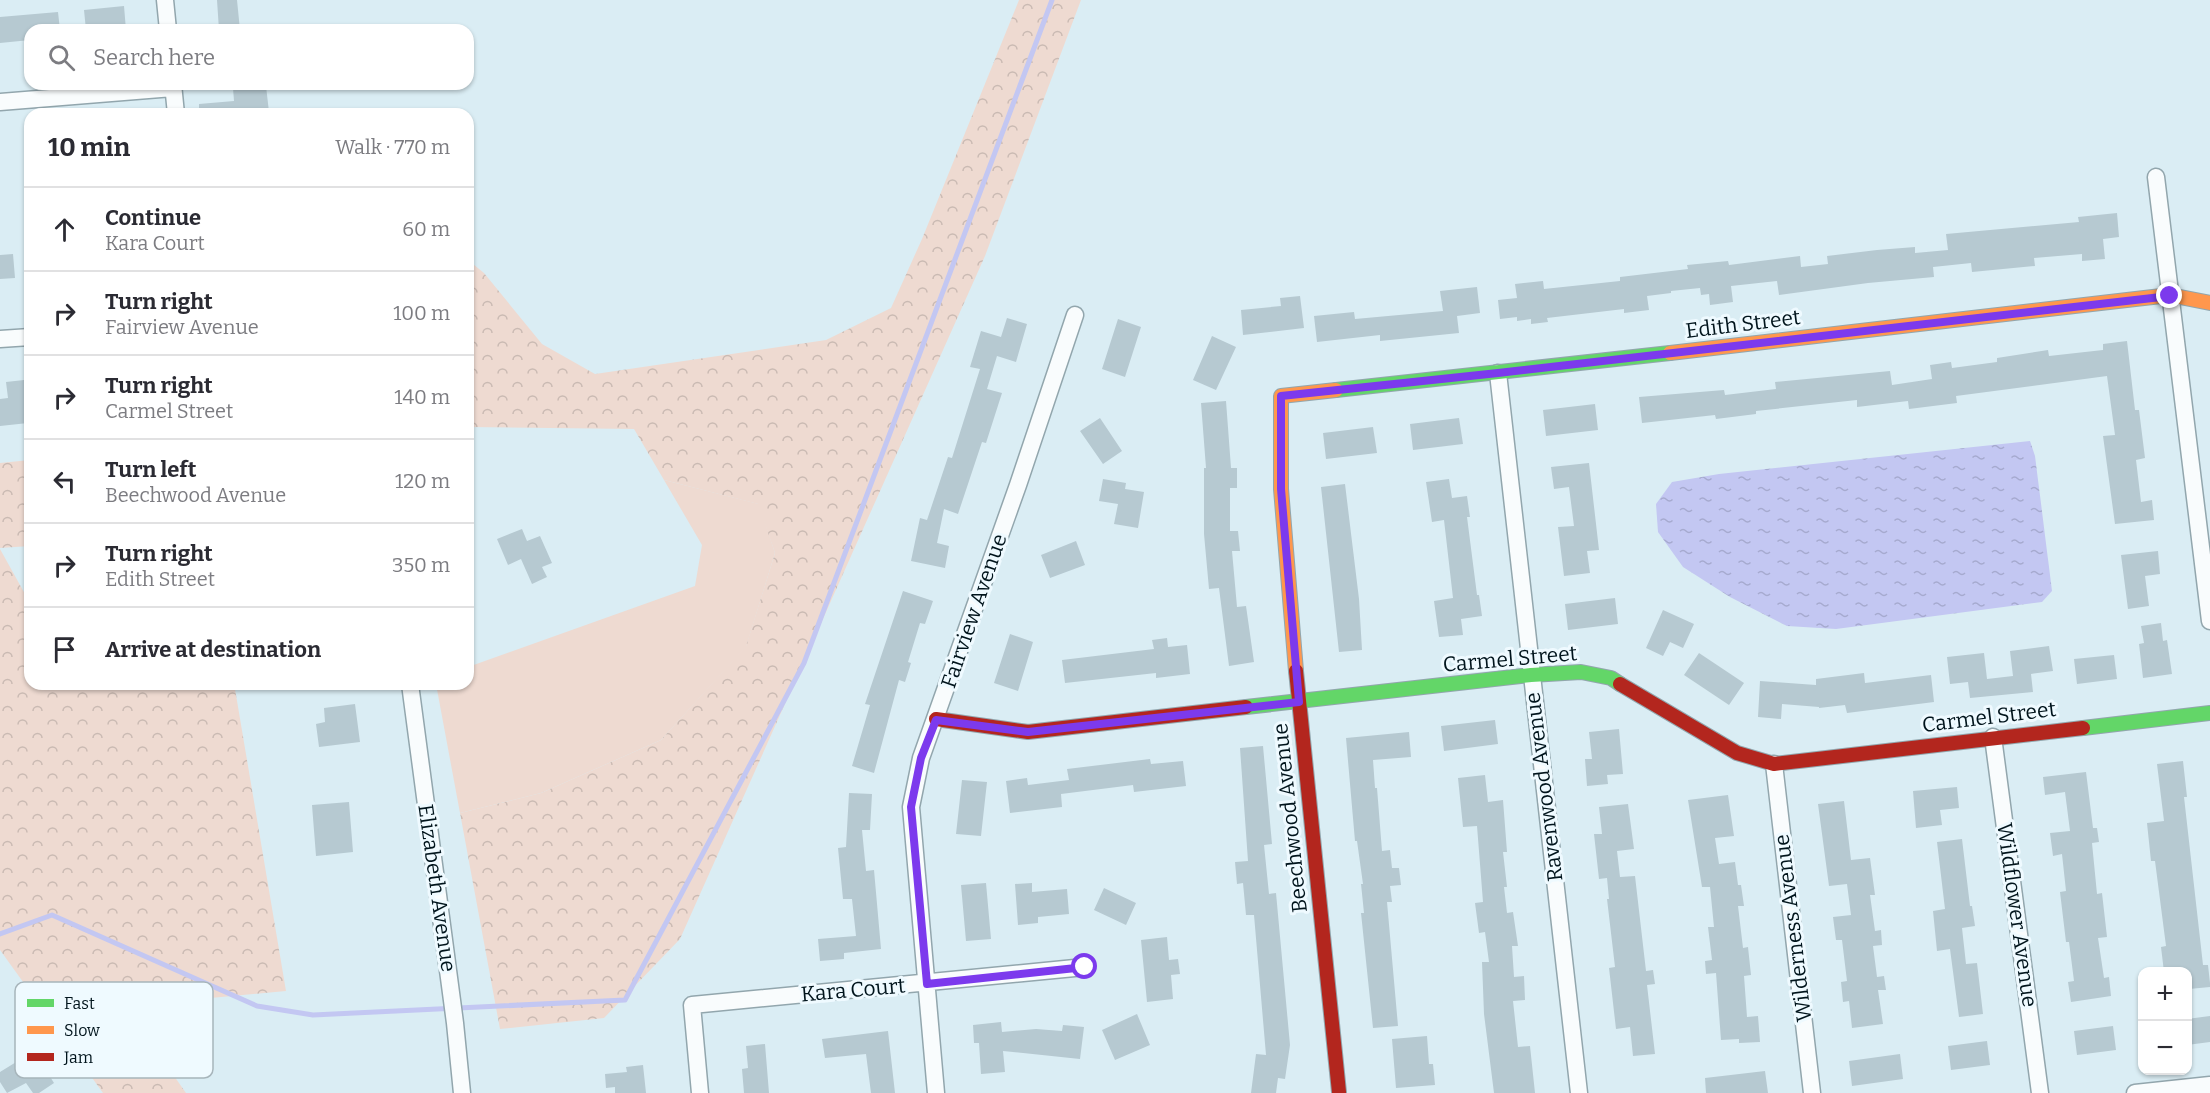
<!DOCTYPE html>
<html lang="en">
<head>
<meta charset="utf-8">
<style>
  :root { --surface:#fff; --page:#f7f7f7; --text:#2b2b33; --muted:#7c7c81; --line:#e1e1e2 }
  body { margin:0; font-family:Bitter,serif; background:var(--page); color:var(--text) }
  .controls { position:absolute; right:18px; bottom:18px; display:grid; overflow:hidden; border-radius:12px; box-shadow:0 2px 4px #0004 }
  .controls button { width:54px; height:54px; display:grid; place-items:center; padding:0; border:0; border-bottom:2px solid var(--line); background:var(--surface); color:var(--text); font:30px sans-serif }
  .stop { position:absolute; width:18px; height:18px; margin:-14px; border:4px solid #7c3aed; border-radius:50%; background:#fff }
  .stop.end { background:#7c3aed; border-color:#fff; box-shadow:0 2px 6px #0008 }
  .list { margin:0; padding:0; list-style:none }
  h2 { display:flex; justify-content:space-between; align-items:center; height:78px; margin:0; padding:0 24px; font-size:26px }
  h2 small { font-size:20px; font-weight:400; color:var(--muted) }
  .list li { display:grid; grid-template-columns:39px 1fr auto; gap:18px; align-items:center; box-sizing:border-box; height:84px; padding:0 24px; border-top:2px solid var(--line) }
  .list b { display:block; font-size:22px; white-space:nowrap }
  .list p { margin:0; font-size:20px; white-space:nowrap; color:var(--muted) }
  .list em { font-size:20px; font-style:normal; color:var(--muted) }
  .icon { flex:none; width:33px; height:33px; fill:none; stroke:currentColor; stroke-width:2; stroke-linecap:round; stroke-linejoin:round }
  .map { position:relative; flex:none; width:2210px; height:1093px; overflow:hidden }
  .search { position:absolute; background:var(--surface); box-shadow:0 2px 4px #0004; left:24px; top:24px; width:450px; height:66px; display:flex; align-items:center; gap:15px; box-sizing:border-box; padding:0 21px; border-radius:18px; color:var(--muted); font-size:22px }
  .panel { position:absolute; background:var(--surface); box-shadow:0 2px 4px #0004; left:24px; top:108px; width:450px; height:582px; border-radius:18px }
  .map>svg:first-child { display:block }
  .grass { fill:#eedad1 }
  .forest { fill:url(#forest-crowns) }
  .water { fill:url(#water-ripples) }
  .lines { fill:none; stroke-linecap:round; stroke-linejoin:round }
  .stream { stroke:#c3c7f2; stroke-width:5 }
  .building { fill:#b6c9d1 }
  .street-casing { stroke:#92a6ad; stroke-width:19 }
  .fast-casing { stroke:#92a6ad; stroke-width:16 }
  .slow-casing { stroke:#92a6ad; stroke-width:16 }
  .jam-casing { stroke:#92a6ad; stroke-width:16 }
  .street { stroke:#f9fcfd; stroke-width:16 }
  .fast { stroke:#63d668; stroke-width:14 }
  .slow { stroke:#ff974d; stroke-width:14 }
  .jam { stroke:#b3261e; stroke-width:14 }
  .route { stroke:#7c3aed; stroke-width:8 }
  .labels { text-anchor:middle; stroke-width:6; stroke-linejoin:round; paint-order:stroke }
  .street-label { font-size:21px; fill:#00141c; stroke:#effaff }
  .key { fill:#effaff; stroke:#a7b5bb; stroke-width:1.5 }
  .key-label { font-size:16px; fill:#00141c }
</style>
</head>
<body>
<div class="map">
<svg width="2210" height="1093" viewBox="0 0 2210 1093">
  <defs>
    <pattern id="forest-crowns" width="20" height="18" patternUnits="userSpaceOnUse" patternTransform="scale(1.5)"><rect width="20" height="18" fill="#eedad1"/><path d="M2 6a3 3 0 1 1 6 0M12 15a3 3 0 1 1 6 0" fill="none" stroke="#cabab3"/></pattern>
    <pattern id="water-ripples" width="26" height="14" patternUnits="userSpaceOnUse" patternTransform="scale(1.5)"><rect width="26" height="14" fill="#c3c7f2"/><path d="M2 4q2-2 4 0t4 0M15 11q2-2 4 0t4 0" fill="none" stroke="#a6aacf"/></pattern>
  </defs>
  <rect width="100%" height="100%" fill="#daedf4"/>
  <path class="grass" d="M664 480 759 504 775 553 746 647 661 740 541 793 460 813 436 684H468V667L695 586 702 545Z"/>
  <path class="forest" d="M1019 0H1081L985 256 680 939 604 1018 500 1029 460 813 541 793 661 740 746 646 775 553 758 504 664 480 634 429 468 427V260L484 273 542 344 595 374 826 340 891 308 922 239Z
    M30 460V546L0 548V463Z
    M0 549 30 603V684H180L235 689 286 991 125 1006 186 1093H103L0 950Z"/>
  <path class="water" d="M2030 441 2035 456 2052 591 2042 602 1836 629 1787 626 1730 597 1683 567 1658 532 1656 504 1672 482 1719 474Z"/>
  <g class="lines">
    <path class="stream" d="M0 934 52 915 257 1006 313 1015 625 1000 804 663 1052 0"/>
  </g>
  <path class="building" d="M217 0H237L240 30H219Z
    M124 6 126 30H86L84 10Z
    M58 12 60 30H30V40L0 43V17Z
    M266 86 269 112 199 114V104L234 101 233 88Z
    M2117 213 2119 237 2103 239 2105 259 2082 261V254L2034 258 2035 266 1972 272 1971 263 1933 267 1934 277 1868 283 1779 295 1777 281 1731 286 1733 302 1710 305 1709 294 1701 295 1700 288 1671 291V293L1647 296 1649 310 1624 313V309L1547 318 1548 322 1531 324V319L1517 321V317L1500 319 1498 300 1517 298 1515 284 1543 281 1544 289 1620 281V277L1688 269 1687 265 1728 261 1729 265 1800 256 1801 267 1828 264 1827 256 1877 250 1915 247V253L1948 250 1946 234 2079 222 2078 217Z
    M13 254 15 278 0 279V255Z
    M1477 287 1480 313 1457 316 1459 333 1380 341V335L1317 342 1314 316 1354 312 1355 319 1443 311 1440 291Z
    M1300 296 1304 328 1243 335 1241 310 1281 306 1280 298Z
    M1007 318 1027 324 1016 362 997 356 987 389 1002 393 986 443 982 442 958 514 944 509 937 543 949 546 945 568 911 561 920 518 927 520 948 457 952 458 980 369 970 367 981 331 1001 337Z
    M1118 319 1141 327 1125 377 1102 369Z
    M1212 336 1236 347 1216 390 1193 380Z
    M2127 341 2135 410H2139L2145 458 2136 460 2141 502 2152 500 2154 520 2115 524 2103 436 2115 435 2107 376 1956 396 1957 403 1909 409 1908 401 1857 407V400L1756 411V414L1716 419 1715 415 1642 423 1639 397 1724 390 1725 395 1776 389 1775 382 1890 371 1892 385 1932 379 1930 365 1951 362 1952 368 1997 362V358L2048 350 2049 356 2103 350V344Z
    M24 380 28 423 0 426V399L8 398 6 382Z
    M1226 401 1231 468H1237V488H1230V531H1238L1240 551H1232L1237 607 1246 606 1254 662 1229 666 1219 588 1209 589 1204 534V468H1206L1201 403Z
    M1595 404 1598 430 1546 436 1543 410Z
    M1100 418 1122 451 1103 464 1080 431Z
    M1459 418 1463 444 1413 450 1410 424Z
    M1373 427 1377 453 1326 459 1323 433Z
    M1589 463 1599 550 1587 551 1590 573 1564 576 1558 527 1574 526 1569 487 1554 489 1551 467Z
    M1103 479 1126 483 1125 489 1144 492 1138 528 1114 524 1118 504 1099 501Z
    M1449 479 1452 498 1467 496 1470 517H1467L1477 595H1479L1482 616 1461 619 1463 635 1439 637 1434 601 1453 598 1444 520 1432 522 1426 482Z
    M1345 484 1359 599 1362 650 1339 652 1321 487Z
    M522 529 527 541 540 536 552 563 542 567 547 577 532 584 521 559 508 565 497 539Z
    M1076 541 1085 565 1050 578 1041 555Z
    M2158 551 2160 574 2145 576 2149 606 2128 609 2121 555Z
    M903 591 933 601 925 624 920 623 908 662 911 663 905 682 899 680 874 773 852 766 870 705 865 704Z
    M1615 598 1618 624 1568 630 1565 604Z
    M1663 610 1694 624 1683 648 1670 642 1663 656 1646 648Z
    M2161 623 2163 641 2167 640 2172 674 2143 678 2139 644 2144 643 2141 626Z
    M1010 634 1033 642 1018 691 994 683Z
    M1167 638 1168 647 1187 645 1190 674 1156 678V673L1065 683 1062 660 1154 649 1152 640Z
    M2049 646 2053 671 2031 674 2033 692 1970 698 1968 682 1950 684 1947 657 1984 653 1987 679 2013 676 2010 651Z
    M1699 653 1744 683 1729 705 1684 675Z
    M2114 655 2117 679 2077 684 2074 659Z
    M1864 673 1865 683 1931 675 1934 702 1847 713 1845 705 1819 708V707L1782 704 1781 719 1758 717 1760 681 1816 685V679Z
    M355 704 360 742 319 747 316 724 325 722 324 708Z
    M1495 720 1498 744 1444 751 1441 726Z
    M1619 729 1623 774 1607 775 1608 784 1587 786 1585 759H1592L1589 732Z
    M1409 732 1411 757 1373 760 1375 788H1377L1382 851 1390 850 1392 868H1399L1401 885 1390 886 1392 902H1387L1398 1026 1373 1028 1361 913H1364L1361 884H1363L1357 841H1355L1346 738Z
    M1263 746 1272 844 1264 845 1269 894 1276 893 1290 1045 1285 1079 1278 1078 1276 1093H1251L1256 1054 1266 1055 1254 915H1246L1243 883 1237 884 1235 862 1248 861 1240 748Z
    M1150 759 1151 764 1183 761 1186 786 1134 792 1133 785 1061 794 1062 807 1010 813 1006 781 1027 778 1028 785 1069 780 1067 769Z
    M2183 761 2187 797H2184L2203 965H2208L2210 983V987L2189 989 2187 972H2164L2161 947 2166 946 2155 861H2151L2147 823 2164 821 2157 764Z
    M2086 772 2093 828H2097L2099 842 2092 843 2097 894 2102 893 2107 937 2098 938 2104 978 2109 977 2111 996 2071 1002 2068 982 2074 981 2069 942H2066L2060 892 2066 891 2062 854 2053 856 2050 833 2070 831 2065 792 2045 795 2043 777Z
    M1485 775 1488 802 1503 800 1507 852H1503L1507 887H1504L1507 913 1513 912 1518 946H1512L1514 977 1524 976 1525 1000 1513 1001 1518 1047 1530 1046 1535 1093H1494L1484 1014 1482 962H1489L1485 932 1479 933 1475 903 1483 902 1477 826 1463 827 1458 778Z
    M962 780 987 782 981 836 956 834Z
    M1957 787 1959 808 1940 810 1942 825 1916 828 1913 791Z
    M849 793 872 794 870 830H862L866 871 874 870 881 949 844 953V959L820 961 818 939 856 936 852 899H843L838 848 846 847Z
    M1728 795 1734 836 1715 838 1719 864 1735 862 1738 885H1741L1744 906H1738L1743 948 1748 947 1751 975 1744 976 1747 1017 1758 1016 1760 1042 1739 1043V1039L1721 1040 1716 973 1706 974 1705 961 1712 960 1708 927H1714L1710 887H1702L1688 800Z
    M1844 801 1851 860 1870 858 1875 895H1870L1875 931 1881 930 1882 945 1873 946 1877 977 1884 976 1886 990H1878L1883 1024 1852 1028 1849 1001 1843 1002 1841 982 1847 981 1842 940H1836L1833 917 1851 915 1847 884 1829 886 1818 804Z
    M349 802 353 852 316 856 312 805Z
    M1628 804 1634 849 1617 851 1620 877 1635 876 1646 971 1653 970 1655 984 1647 985 1655 1054 1633 1056 1630 1027 1616 1029 1609 968 1615 967 1607 899H1609L1607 878 1599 879 1594 834H1602L1599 807Z
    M1962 839 1970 906H1972L1975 926 1962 928 1966 964 1977 963 1983 1014 1959 1017 1950 949 1937 951 1933 911 1945 909 1937 842Z
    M986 883 991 939 966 941 961 885Z
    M1032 883V892L1067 889 1069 914 1038 917V923L1018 925 1015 884Z
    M1104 888 1136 903 1126 925 1094 910Z
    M1167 937 1169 960 1178 959 1180 974 1171 975 1173 999 1147 1002 1141 940Z
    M1137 1014 1150 1045 1115 1060 1102 1030Z
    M2210 1016V1042L2187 1045V1019Z
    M1001 1022 1002 1032 1036 1029 1062 1031 1063 1025 1084 1027 1080 1059 1003 1051 1005 1072 981 1074 979 1043H974L973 1025Z
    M2113 1026 2116 1050 2077 1055 2074 1031Z
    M888 1031 895 1093H871L866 1054 825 1058 822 1039Z
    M1427 1036 1429 1064H1433L1435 1085 1396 1088 1392 1039Z
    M1987 1041 1990 1065 1951 1070 1948 1046Z
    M765 1044 769 1093H744L742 1069 748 1068 746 1046Z
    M34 1051 54 1083 39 1093H33L26 1083 7 1093 0 1082V1072Z
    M1900 1054 1903 1079 1852 1086 1849 1061Z
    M643 1065 646 1093H615V1087L606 1088 605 1074 627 1072 626 1067Z
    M1765 1071 1768 1093H1706L1705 1078Z"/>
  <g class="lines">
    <g class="street-casing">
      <path id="street" d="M165 0 168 30
        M173 84 176 114
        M0 102 173 88
        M2156 177 2210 621
        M0 339 30 337
        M1498 373 1579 1093
        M410 684 455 1023 462 1093
        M1993 737 2040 1093
        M1774 764 1812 1093
        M700 1093 692 1005 1085 967
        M936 1093 911 807 921 758 1018 485 1075 315
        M2135 1093 2210 1085"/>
    </g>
    <g class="fast-casing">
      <path id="fast" d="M1336 390 1670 353
        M1246 707 1531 675 1581 672 1611 678 1620 684
        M2083 728 2210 713"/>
    </g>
    <g class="slow-casing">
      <path id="slow" d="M1670 353 2170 295 2210 303
        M1296 671 1281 489V396L1336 390"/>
    </g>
    <g class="jam-casing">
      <path id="jam" d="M1296 671 1339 1092
        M1620 684 1737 753 1774 764 2083 728
        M936 719 1028 732 1246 707"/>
    </g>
    <use href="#street" class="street"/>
    <use href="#fast" class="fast"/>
    <use href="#slow" class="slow"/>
    <use href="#jam" class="jam"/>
  </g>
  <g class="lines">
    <path class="route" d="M1085 967 927 984 911 807 921 758 936 720 1028 732 1299 702 1281 489V396L1498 373 2170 296"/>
  </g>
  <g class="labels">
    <g class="street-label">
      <text transform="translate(1743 324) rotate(-7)" y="7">Edith Street</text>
      <text transform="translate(974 611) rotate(-71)" y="7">Fairview Avenue</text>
      <text transform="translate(1510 659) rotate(-5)" y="7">Carmel Street</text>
      <text transform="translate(1989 717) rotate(-7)" y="7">Carmel Street</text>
      <text transform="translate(1544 787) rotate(-97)" y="7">Ravenwood Avenue</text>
      <text transform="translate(1290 818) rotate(-96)" y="7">Beechwood Avenue</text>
      <text transform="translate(437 888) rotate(82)" y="7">Elizabeth Avenue</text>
      <text transform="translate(2017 915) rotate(82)" y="7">Wildflower Avenue</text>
      <text transform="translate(1793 928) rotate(-97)" y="7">Wilderness Avenue</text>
      <text transform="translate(853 990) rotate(-5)" y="7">Kara Court</text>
    </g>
  </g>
  <rect x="15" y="982" width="198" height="96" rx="9" class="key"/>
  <rect x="27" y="999" width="27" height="8" fill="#63d668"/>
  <rect x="27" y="1026" width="27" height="8" fill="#ff974d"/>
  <rect x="27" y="1053" width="27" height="8" fill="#b3261e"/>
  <g class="key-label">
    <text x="64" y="1009">Fast</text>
    <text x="64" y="1036">Slow</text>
    <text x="64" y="1063">Jam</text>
  </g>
</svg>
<div class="controls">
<button>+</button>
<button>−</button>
</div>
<div class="stop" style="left:1085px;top:967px"></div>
<div class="stop end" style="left:2170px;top:296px"></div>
<div class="search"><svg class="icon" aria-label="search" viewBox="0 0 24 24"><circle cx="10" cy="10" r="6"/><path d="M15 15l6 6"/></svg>Search here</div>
<section class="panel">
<h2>10 min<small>Walk · 770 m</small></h2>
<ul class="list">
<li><svg class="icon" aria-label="ahead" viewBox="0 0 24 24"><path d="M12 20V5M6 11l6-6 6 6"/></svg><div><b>Continue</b><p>Kara Court</p></div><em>60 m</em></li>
<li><svg class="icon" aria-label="right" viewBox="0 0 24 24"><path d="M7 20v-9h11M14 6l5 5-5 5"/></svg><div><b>Turn right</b><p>Fairview Avenue</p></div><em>100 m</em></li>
<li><svg class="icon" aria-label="right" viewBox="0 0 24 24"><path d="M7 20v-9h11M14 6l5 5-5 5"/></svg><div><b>Turn right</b><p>Carmel Street</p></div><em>140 m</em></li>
<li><svg class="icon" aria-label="left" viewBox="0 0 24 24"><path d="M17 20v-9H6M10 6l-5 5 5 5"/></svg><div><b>Turn left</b><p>Beechwood Avenue</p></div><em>120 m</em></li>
<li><svg class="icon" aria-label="right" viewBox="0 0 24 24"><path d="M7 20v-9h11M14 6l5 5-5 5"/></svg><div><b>Turn right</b><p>Edith Street</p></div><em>350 m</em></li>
<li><svg class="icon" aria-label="arrive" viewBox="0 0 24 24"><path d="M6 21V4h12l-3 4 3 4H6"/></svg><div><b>Arrive at destination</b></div></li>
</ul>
</section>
</div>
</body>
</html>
